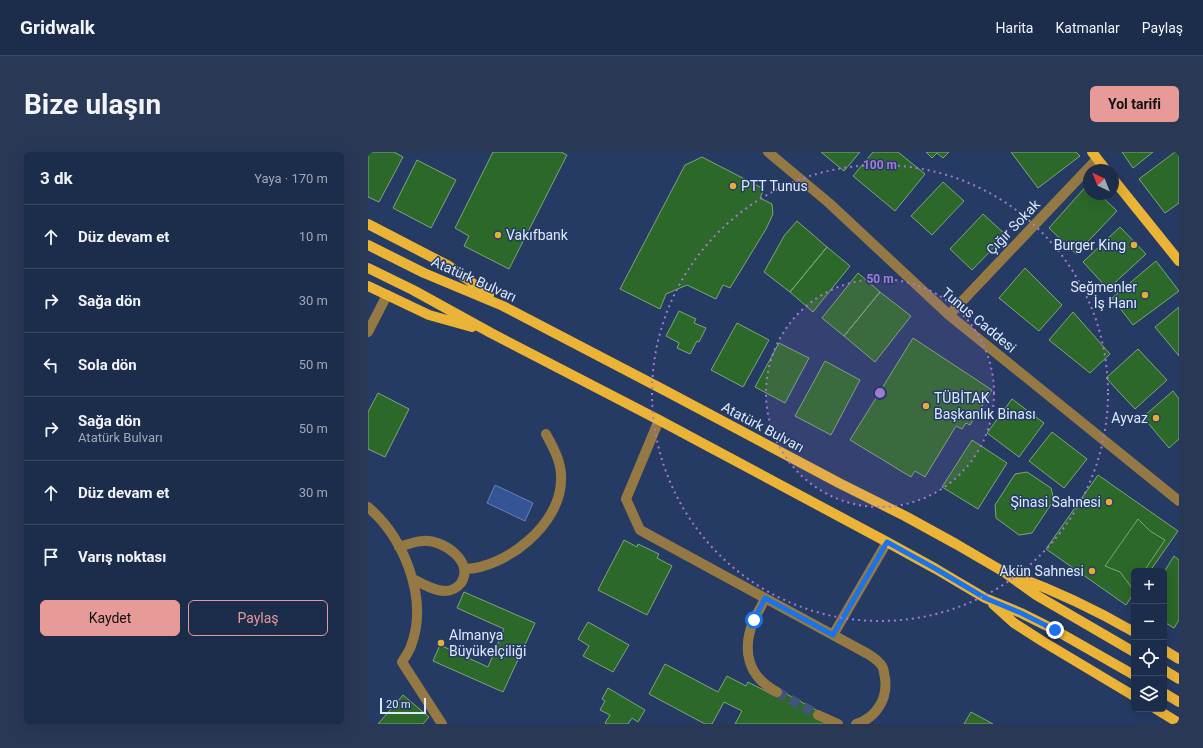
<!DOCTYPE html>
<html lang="tr">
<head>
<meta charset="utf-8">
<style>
  :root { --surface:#1c2c4b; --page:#293855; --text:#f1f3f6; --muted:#a0a7b5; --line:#3a4863; --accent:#e69b98 }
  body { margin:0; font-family:Roboto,sans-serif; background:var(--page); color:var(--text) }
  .controls { position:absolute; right:12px; bottom:12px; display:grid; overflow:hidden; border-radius:6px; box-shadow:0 4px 16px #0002 }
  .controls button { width:36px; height:36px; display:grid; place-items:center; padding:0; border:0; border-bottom:1px solid var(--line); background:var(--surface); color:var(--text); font:20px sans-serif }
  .compass { position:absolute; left:715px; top:12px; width:36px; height:36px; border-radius:50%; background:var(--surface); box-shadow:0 4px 16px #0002; rotate:317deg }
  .scale { position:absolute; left:12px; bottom:10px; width:46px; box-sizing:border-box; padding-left:4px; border:2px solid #dde9fd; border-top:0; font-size:11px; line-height:14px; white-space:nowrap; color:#dde9fd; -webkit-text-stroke:3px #263b64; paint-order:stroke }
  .stop { position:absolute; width:12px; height:12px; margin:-9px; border:3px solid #1a73e8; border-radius:50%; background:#fff }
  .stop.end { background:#1a73e8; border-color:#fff; box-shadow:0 1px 4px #0008 }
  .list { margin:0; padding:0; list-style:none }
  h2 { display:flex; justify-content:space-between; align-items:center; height:52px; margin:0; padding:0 16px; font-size:17px }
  h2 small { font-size:13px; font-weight:400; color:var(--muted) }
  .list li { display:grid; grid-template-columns:26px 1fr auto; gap:12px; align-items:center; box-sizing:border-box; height:64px; padding:0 16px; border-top:1px solid var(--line) }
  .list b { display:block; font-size:15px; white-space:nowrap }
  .list p { margin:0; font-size:13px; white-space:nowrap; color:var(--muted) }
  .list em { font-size:13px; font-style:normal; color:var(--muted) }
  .actions { display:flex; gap:8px; padding:12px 16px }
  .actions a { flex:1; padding:9px 0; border:1px solid var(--accent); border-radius:6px; text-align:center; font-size:14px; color:var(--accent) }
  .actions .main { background:var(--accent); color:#111 }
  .icon { flex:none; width:22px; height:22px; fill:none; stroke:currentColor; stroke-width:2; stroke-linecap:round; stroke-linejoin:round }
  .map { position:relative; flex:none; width:811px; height:572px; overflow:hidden; border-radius:6px }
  header { display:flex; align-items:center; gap:24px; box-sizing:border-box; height:56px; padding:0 20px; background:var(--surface); border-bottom:1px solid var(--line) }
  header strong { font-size:19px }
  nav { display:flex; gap:22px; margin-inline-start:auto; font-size:14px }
  .intro { display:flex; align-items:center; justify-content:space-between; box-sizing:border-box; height:96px; padding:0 24px }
  h1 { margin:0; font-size:28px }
  .button { padding:10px 18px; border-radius:6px; background:var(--accent); color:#111; font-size:14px; font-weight:700 }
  main { display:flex; gap:24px; padding:0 24px }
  aside { flex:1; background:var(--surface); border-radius:6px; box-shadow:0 4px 16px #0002 }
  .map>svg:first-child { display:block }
  .water { fill:#335496; stroke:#6681b5 }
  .building { fill:#2c6829; stroke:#7da57a }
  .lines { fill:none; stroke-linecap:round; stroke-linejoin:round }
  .minor-tunnel { stroke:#41557b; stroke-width:10; stroke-dasharray:10 5; stroke-linecap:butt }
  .minor { stroke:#957945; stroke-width:10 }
  .major { stroke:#ecb436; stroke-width:10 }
  .route { stroke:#1a73e8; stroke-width:5 }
  .ring { fill:none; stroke:#a278d8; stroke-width:2; stroke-dasharray:2 4 }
  .poi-dot { fill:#e4ae35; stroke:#263b64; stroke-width:1.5 }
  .labels { text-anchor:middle; stroke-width:3; stroke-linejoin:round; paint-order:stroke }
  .poi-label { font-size:14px; fill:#dde9fd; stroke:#263b64; text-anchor:end }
  .street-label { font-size:14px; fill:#dde9fd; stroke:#263b64 }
  .centre { fill:#a278d8; stroke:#263b64; stroke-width:2 }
  .ring-label { font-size:12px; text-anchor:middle; font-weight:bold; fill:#a278d8; stroke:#263b64; stroke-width:3; stroke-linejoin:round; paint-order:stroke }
</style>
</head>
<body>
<header>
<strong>Gridwalk</strong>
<nav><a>Harita</a><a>Katmanlar</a><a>Paylaş</a></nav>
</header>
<div class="intro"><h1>Bize ulaşın</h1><a class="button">Yol tarifi</a></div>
<main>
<aside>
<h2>3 dk<small>Yaya · 170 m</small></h2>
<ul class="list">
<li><svg class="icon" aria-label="ahead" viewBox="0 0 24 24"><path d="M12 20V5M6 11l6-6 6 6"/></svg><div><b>Düz devam et</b></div><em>10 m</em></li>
<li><svg class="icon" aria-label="right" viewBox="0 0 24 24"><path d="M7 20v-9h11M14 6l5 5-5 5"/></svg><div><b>Sağa dön</b></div><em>30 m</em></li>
<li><svg class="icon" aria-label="left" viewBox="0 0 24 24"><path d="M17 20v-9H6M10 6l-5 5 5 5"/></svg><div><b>Sola dön</b></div><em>50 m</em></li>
<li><svg class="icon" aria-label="right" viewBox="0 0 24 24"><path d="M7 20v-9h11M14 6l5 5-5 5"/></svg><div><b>Sağa dön</b><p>Atatürk Bulvarı</p></div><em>50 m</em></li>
<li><svg class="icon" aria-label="ahead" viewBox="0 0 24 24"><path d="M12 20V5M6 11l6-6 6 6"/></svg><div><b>Düz devam et</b></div><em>30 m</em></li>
<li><svg class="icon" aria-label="arrive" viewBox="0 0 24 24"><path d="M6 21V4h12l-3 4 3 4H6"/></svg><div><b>Varış noktası</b></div></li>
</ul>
<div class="actions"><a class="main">Kaydet</a><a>Paylaş</a></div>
</aside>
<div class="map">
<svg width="811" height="572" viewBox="0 0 811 572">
  <rect width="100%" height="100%" fill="#263b64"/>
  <path class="water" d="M127 333 165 351 157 369 119 351Z"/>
  <path class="building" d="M0 0H26L35 5 11 50 0 45Z
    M125 0H193L199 3 141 117 96 94 101 84 87 76Z
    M453 0H492L476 19Z
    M505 0H530L557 22 527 59 485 24Z
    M558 0H581L575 6 569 1 564 6Z
    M643 0H708L712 4 670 36Z
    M754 0H785L765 16Z
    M807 0H811V51L797 61 771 27Z
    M334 5 396 37 392 46 404 52 405 62 398 77 362 136 355 133 348 147 319 133 298 142 292 157 252 137 317 13Z
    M49 8 88 28 63 76 25 56Z
    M575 30 596 49 564 83 543 64Z
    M720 32 721 42H731L749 59 708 102 681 76Z
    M615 62 638 83 604 118 582 97Z
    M429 69 459 95 422 140 396 120 416 84Z
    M752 75 778 102 740 137 715 110Z
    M459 95 482 114 445 160 422 140Z
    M788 109 811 139 765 173 744 146Z
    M657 116 694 153 671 179 631 146Z
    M490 121 512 140 476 184 454 166Z
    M512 140 543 164 507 210 476 184Z
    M811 155V204L787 175Z
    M311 159 328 167 326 171 338 176 331 190 329 189 322 202 309 196 311 191 298 184Z
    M705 160 742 202 722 221 681 188Z
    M369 171 401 188 375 235 343 218Z
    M545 186 624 238 602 273 598 271 594 277 588 274 557 325 547 319 543 325 482 288Z
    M411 191 441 206 417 251 387 235Z
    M770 197 799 228 767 257 738 226Z
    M457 209 492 228 463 283 427 264Z
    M805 239 811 247V287L801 296 775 265Z
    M10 241 41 257 17 305 0 297V260Z
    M644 247 676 271 651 305 619 281Z
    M684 280 719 307 696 336 661 309Z
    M604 288 639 311 610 357 574 335Z
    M659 320 683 336 686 348 664 381 651 383 628 366 627 353 647 322Z
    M730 323 810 379 782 419H766V441L758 453 678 397Z
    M770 367 782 379 797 388 776 419H766V433L764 436 752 420 737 414Z
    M256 388 269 395 270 392 291 402 289 406 304 414 279 463 230 438Z
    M806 404 811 408V468L806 476 796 470V420Z
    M96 440 167 471 135 540 65 509 72 493 120 515 136 477 89 456Z
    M220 470 261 493 245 520 215 504 221 494 210 487Z
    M297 512 350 540 359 524 378 534 380 530 409 545 413 539 450 559 461 572H367L374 559 356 550 344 572H337L281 542Z
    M240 536 277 558 270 570 264 566 260 572H239L237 571 242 563 232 558 237 549 234 547Z
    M35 543 61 565 55 572H10Z
    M603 560 625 572H596Z"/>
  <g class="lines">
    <path class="minor-tunnel" d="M409 540 450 563"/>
    <path class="minor" d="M400 0 461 51 581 163 811 349
      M581 163 729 7
      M0 180 19 143
      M291 268 258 347 272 378 500 502C505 505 510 508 514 514 516 517 516 522 517 526 520 547 508 566 488 572
      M0 355C36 386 61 447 43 494 41 500 37 505 34 510L74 572
      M31 395C39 393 47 389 55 389 75 387 107 410 93 431 89 436 83 439 77 439 66 439 54 432 45 427
      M97 417C138 416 193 372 193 328 194 311 186 297 178 282
      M397 446C394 454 389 461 386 468 373 498 380 525 409 540
      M465 483 519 390
      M450 563 470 572"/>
    <path class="major" d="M724 0 738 18
      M745 27 811 109
      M0 72 81 114 121 143
      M0 93 56 121 135 154 296 238 471 331 537 364 588 392 636 420 668 443 766 500
      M0 116 45 138 123 181 291 268 519 390 568 417 617 446 653 461 687 478 766 523
      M0 134 61 163 104 175
      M647 424C688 439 728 458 766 480
      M625 452 646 471 674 489 766 544
      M796 498 811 507
      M796 518 811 527
      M796 541 811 550
      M788 557 811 571"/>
  </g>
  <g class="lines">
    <path class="route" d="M386 468 397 446 465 483 519 390 568 417 617 446 653 461 687 478"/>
  </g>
  <circle cx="512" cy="241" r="114" fill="#a278d8" fill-opacity=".12"/>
  <g class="ring">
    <circle cx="512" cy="241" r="114"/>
    <circle cx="512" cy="241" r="228"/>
  </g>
  <g class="poi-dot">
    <circle cx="365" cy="34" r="4"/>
    <circle cx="130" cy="83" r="4"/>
    <circle cx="766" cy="93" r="4"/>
    <circle cx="777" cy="143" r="4"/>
    <circle cx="558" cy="254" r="4"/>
    <circle cx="788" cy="266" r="4"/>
    <circle cx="741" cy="350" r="4"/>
    <circle cx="724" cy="419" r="4"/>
    <circle cx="73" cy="491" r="4"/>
  </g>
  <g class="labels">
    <g class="poi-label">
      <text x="373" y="39" text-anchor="start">PTT Tunus</text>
      <text x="138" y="88" text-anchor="start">Vakıfbank</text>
      <text x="758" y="98">Burger King</text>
      <text x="769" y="140">Seğmenler<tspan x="769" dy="16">İş Hanı</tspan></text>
      <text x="566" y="251" text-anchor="start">TÜBİTAK<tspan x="566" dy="16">Başkanlık Binası</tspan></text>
      <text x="780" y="271">Ayvaz</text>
      <text x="733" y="355">Şinasi Sahnesi</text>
      <text x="716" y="424">Akün Sahnesi</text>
      <text x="81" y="488" text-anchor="start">Almanya<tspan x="81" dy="16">Büyükelçiliği</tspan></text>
    </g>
    <g class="street-label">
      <text transform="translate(645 75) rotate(-46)" y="5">Çığır Sokak</text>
      <text transform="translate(106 127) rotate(24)" y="5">Atatürk Bulvarı</text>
      <text transform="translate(611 168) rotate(40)" y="5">Tunus Caddesi</text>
      <text transform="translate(395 275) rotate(28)" y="5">Atatürk Bulvarı</text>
    </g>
  </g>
  <circle cx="512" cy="241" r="6" class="centre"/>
  <g class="ring-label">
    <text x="512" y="17">100 m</text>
    <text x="512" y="131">50 m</text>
  </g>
</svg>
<div class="controls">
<button>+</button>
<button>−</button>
<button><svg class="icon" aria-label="locate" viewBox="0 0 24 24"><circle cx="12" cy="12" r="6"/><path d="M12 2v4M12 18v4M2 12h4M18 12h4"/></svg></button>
<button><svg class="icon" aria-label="layers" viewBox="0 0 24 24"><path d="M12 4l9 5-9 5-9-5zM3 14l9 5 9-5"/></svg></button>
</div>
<svg class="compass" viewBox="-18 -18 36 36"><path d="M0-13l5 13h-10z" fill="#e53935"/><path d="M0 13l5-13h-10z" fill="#a0a7b5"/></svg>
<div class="scale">20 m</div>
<div class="stop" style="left:386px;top:468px"></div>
<div class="stop end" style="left:687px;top:478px"></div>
</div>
</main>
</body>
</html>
